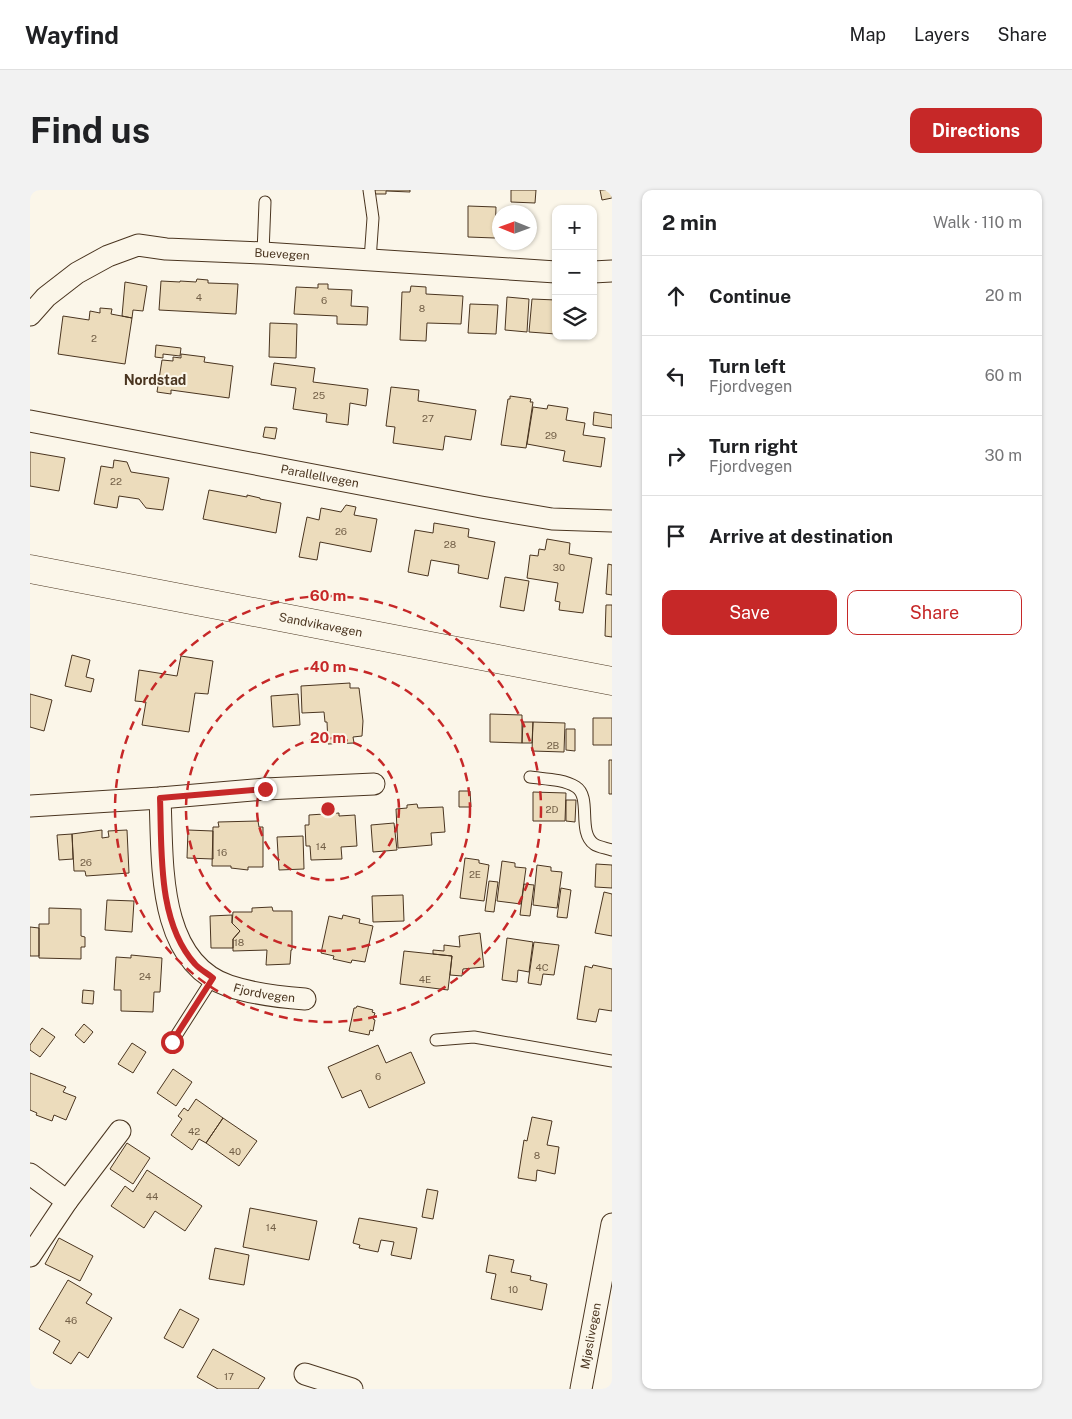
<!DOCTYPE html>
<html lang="en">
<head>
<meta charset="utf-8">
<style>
  :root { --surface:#fff; --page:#f2f2f2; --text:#202124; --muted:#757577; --line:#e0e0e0; --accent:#c62828 }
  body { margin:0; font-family:"Public Sans",sans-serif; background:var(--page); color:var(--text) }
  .controls { position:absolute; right:15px; top:15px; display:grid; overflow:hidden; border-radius:10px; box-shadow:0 1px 4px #0004 }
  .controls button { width:45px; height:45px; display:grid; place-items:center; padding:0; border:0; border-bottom:1px solid var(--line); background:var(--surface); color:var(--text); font:25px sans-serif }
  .compass { position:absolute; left:462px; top:15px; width:45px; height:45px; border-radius:50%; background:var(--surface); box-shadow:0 1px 4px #0004; rotate:271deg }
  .stop { position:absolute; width:15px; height:15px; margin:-11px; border:4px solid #c62828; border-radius:50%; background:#fff }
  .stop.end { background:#c62828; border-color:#fff; box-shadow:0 1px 5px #0008 }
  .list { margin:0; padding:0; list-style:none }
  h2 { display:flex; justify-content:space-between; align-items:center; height:65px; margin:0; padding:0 20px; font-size:21px }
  h2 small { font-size:16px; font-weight:400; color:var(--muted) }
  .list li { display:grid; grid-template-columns:32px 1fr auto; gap:15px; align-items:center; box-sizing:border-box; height:80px; padding:0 20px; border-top:1px solid var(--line) }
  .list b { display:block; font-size:19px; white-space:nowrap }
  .list p { margin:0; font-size:16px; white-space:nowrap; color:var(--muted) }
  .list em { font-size:16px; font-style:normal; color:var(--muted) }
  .actions { display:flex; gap:10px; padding:15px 20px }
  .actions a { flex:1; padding:11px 0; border:1px solid var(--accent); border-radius:10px; text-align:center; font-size:18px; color:var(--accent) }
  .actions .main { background:var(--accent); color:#fff }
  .icon { flex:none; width:28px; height:28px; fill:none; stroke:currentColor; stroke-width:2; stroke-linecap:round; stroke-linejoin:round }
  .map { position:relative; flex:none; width:582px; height:1199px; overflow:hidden; border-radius:10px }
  header { display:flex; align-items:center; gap:30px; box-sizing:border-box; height:70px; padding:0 25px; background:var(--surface); border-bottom:1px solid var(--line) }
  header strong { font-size:24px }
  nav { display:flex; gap:28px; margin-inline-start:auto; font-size:18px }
  .intro { display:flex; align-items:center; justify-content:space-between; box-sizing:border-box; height:120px; padding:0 30px }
  h1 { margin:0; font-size:35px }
  .button { padding:12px 22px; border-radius:10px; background:var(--accent); color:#fff; font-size:18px; font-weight:700 }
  main { display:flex; gap:30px; padding:0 30px }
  aside { flex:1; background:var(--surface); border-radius:10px; box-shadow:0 1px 4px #0004 }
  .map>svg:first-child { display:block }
  .building { fill:#ecdcbc; stroke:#4a3520 }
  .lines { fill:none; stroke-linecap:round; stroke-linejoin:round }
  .lane-casing { stroke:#4a3520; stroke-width:13 }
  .street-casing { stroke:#4a3520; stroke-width:23 }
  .secondary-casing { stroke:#4a3520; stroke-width:29 }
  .lane { stroke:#fbf6e9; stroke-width:11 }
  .street { stroke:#fbf6e9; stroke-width:21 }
  .secondary { stroke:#fbf6e9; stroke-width:28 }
  .route { stroke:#c62828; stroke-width:6 }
  .ring { fill:none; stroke:#c62828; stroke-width:2.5; stroke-dasharray:9 6 }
  .labels { text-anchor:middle; stroke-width:4; stroke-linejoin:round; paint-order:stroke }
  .number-label { font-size:10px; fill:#725f47 }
  .street-label { font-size:12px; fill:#4a3520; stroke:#fbf6e9 }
  .neighbourhood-label { font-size:14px; font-weight:bold; fill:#4a3520; stroke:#fbf6e9 }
  .centre { fill:#c62828; stroke:#fbf6e9; stroke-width:2.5 }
  .ring-label { font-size:15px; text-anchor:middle; font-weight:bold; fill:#c62828; stroke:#fbf6e9; stroke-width:4; stroke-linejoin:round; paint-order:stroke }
</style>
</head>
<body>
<header>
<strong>Wayfind</strong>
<nav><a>Map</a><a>Layers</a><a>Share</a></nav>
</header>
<div class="intro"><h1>Find us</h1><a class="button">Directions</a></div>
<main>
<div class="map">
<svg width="582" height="1199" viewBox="0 0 582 1199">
  <rect width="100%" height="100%" fill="#fbf6e9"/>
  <path class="building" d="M341 0H380V2L356 1V4H341Z
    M481 0H506L505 13 481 12Z
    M570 0H582V8L572 10Z
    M438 16 466 17 465 48 438 47Z
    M167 89 178 90V93L208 94 206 124 129 120 131 91 150 92V91L166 92Z
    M95 92 117 96 113 121 103 120 102 128 92 126Z
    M288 94H298V99L322 100 321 116 338 117 337 135 307 134V126L264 124 266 97 288 98Z
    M381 96 396 97V104L433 106 431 134 397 133 396 151 370 150 372 102H380Z
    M477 107 499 109 497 142 475 140Z
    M502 109 526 110V144L499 142Z
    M440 114 468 115 466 144 438 143Z
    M70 118 82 119 81 124 102 128 95 174 28 164 33 126 59 130 60 121 70 123Z
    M240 133 267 134 266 168 239 167Z
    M126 155 151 158 150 166 133 164V168L125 167Z
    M151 164 175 167 174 172 203 176 199 208 141 200V204L127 202 132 170 143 171V167L151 168Z
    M244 173 285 178 283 192 338 199 336 216 320 213 318 235 296 232 297 224 263 219 266 198 241 195Z
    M361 197 389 200 388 211 446 220 441 250 415 246 413 260 363 253 365 237 356 236Z
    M480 206 501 209 500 212H503L496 258 471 255 478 209H480Z
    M518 215 538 218 536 230 555 233 553 245 575 248 571 277 533 271 535 261 497 254 503 217 517 219Z
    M564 222 582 225V238L563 235Z
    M235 237 247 238 245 249 233 247Z
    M0 262 35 268 29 301 0 296Z
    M84 270 97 272 101 282 139 288 133 320 116 318 109 309 89 306 87 318 64 314 71 276 83 278Z
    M179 300 217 307V305L230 308V309L251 313 246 343 173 329Z
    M316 315 326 317 324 325 347 329 341 362 290 352 287 370 269 367 277 327 289 330 291 318 311 322Z
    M404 333 439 339 438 347 465 352 458 389 428 383 429 375 401 370 398 386 378 382 385 340 403 343Z
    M517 349 540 353 539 364 562 368 553 423 529 420 530 412 525 411 528 393 497 388 500 365 508 366 509 359 515 360Z
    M578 374 582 375V405L576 404Z
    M475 387 499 391 494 421 470 417Z
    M576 415H582V447L575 446Z
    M42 465 60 470 56 487 64 489 61 502 35 496Z
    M151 466 183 471 178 504 165 503 159 542 112 535 116 512 105 511 109 480 147 486Z
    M320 493V498H329L333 531 332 546 323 547 324 553 298 554 297 532H295L294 522 272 523 271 496Z
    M0 504 22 510 14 541 0 537Z
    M268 504 270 535 243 537 241 506Z
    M460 524 492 525V553L460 552Z
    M563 528H582V555H563Z
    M493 532H503L502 553H492Z
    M503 532 535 533 534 562 502 561Z
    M536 539H545V561L536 560Z
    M579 570H582V604H579Z
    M429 601H440L441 617H429Z
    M503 602 536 603 535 631H503Z
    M536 610H546L545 632 536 631Z
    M387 614 388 618 413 617 415 642 401 643 402 655 368 658 366 619 377 618V615Z
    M309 623V626L325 625 327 656 311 657 312 669 281 670 280 656H276L275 635H279V625Z
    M228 631 229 637H233V677H218V680L201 678V676H182L183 637H189L188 632Z
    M364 633 367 660 343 662 341 635Z
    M72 640V648L79 647 78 641 97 640 99 683 56 686 55 681H44L42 644Z
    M158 640 183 641V669L157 668Z
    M42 644 43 669 29 670 27 645Z
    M273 646 274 679 249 680 247 647Z
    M435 668 449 670V673L459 675 454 711 430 708Z
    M472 671 485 673V677L496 678 491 714 467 711Z
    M566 674 582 675V698L565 697Z
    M507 675 521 677V681L532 682 527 718 503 715Z
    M459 691 468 692 464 722 455 721Z
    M494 694 504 695 500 726 490 725Z
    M531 698 541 700 537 728 527 727Z
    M574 702 582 704V746L565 743Z
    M373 705 374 731 343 732 342 706Z
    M77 710 104 711 102 742 75 740Z
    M242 717 243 721H262V760H261L260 774 236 775 237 760 203 761V749L210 741 202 733 203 722H222V718Z
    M19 718 51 719V746L55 747V757H51V769L9 768V734H19Z
    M202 725V733L210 741 203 749V758H181L180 726Z
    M313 725 330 729 329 733 343 736 335 772 322 770 321 773 303 769 304 766 291 763 299 726 312 729Z
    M0 737 9 738V766H0Z
    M450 743 454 777 433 779 432 786 420 785 422 766 403 764V760L414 761V755L430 757 429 746Z
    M477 748 503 752 499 782 488 780 487 792 472 790Z
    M504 752 529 755 524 785 513 784 511 795 498 793Z
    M374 761 422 766 418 800 370 794Z
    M101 765 132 768 130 802H124L123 822 91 821V800H84L86 767 101 768Z
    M563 775 582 779V821L569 819 566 832 547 829 555 776 562 778Z
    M53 800 64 801 63 814 52 813Z
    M327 816 343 820 342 822 345 823 343 829 345 830 343 841 340 840 339 845 319 841 324 818H326Z
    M54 834 63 842 54 853 45 845Z
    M12 838 25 847 10 867 0 860V855Z
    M102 853 116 862 103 883 88 874Z
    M348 855 356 873 381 862 395 893 339 918 331 900 312 908 298 877Z
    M143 879 162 892 146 916 127 903Z
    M0 883 36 897 33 902 46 907 36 930 24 925 22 931 6 925 7 923 0 920Z
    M166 909 193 928 176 953 169 949 162 960 141 945 152 929 148 926 154 918 158 921Z
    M502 927 522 931 517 955 529 957 525 984 507 980 506 991 488 988 494 950 497 951Z
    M193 928 227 951 209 976 176 953Z
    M97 953 120 968 103 994 80 979Z
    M117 980 172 1016 155 1041 125 1021 114 1038 81 1016 95 996 103 1002Z
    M397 999 408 1001 403 1029 392 1027Z
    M220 1018 287 1031 279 1070 213 1057Z
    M329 1028 387 1038 381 1069 361 1065 364 1052 351 1050 348 1062 329 1058 330 1055 323 1053Z
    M29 1048 63 1066 50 1091 15 1074Z
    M185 1058 219 1065 214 1095 179 1089Z
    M459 1065 484 1070 481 1082 501 1086 500 1090 517 1094 512 1120 461 1109 466 1084 456 1082Z
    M38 1090 62 1104 56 1113 82 1128 58 1168 49 1162 41 1174 23 1163 30 1151 9 1139Z
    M150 1119 169 1129 153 1158 134 1148Z
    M183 1159 235 1188 228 1199H188L167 1187Z"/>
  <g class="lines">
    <g class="lane-casing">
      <path id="lane" d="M339 0 343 28 340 70
        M233 63 235 12
        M500 587C514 589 533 589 546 597 562 607 547 642 564 654 568 657 576 658 582 660
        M406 850 444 847 582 871
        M142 852 183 788"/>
    </g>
    <g class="street-casing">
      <g id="street">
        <path d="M563 82 582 81"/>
        <path id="s1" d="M0 125 16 107 47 83 78 66 108 55 136 59 233 63 526 82"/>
        <path id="s2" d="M0 231 451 317 522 329 582 331"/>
        <path id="s3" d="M130 608C133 671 126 771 199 796 223 804 249 807 275 809"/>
        <path d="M0 616 130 608 235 599 344 594"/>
        <path d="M0 984 37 1011"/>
        <path d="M0 1066 37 1011 90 941"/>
        <path d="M275 1184 322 1199"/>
        <path id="s4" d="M551 1199 582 1034"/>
      </g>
    </g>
    <g class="secondary-casing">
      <g id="secondary">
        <path id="s5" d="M0 379 582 491"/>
      </g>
    </g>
    <use href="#lane" class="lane"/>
    <use href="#street" class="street"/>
    <use href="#secondary" class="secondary"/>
  </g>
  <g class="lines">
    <path class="route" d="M142 852 183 788C177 783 169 779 165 774 127 732 132 660 130 608L235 599"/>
  </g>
  <g class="ring">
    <circle cx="298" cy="619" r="71"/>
    <circle cx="298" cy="619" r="142"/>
    <circle cx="298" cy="619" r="213"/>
  </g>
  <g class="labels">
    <g class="number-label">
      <text x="169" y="111">4</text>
      <text x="294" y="114">6</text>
      <text x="392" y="122">8</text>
      <text x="64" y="152">2</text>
      <text x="289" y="209">25</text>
      <text x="398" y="232">27</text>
      <text x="521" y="249">29</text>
      <text x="86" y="295">22</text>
      <text x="311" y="345">26</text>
      <text x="420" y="358">28</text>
      <text x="529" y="381">30</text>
      <text x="523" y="559">2B</text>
      <text x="522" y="623">2D</text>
      <text x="291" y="660">14</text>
      <text x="192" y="666">16</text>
      <text x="56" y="676">26</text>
      <text x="445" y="688">2E</text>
      <text x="209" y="756">18</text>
      <text x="512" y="781">4C</text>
      <text x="115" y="790">24</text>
      <text x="395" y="793">4E</text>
      <text x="348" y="890">6</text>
      <text x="164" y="945">42</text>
      <text x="205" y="965">40</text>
      <text x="507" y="969">8</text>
      <text x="122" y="1010">44</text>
      <text x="241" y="1041">14</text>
      <text x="483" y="1103">10</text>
      <text x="41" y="1134">46</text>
      <text x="199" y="1190">17</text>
    </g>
    <g class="street-label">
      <text dy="4" stroke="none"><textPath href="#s1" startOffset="275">Buevegen</textPath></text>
      <text dy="4" stroke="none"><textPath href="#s2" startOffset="295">Parallellvegen</textPath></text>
      <text dy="4" stroke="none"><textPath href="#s5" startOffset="296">Sandvikavegen</textPath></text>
      <text dy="4" stroke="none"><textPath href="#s3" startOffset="250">Fjordvegen</textPath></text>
      <text dy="4" stroke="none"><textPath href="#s4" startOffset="54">Mjøslivegen</textPath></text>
    </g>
    <g class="neighbourhood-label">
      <text x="125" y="195">Nordstad</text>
    </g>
  </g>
  <circle cx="298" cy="619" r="8" class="centre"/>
  <g class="ring-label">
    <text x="298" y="411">60 m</text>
    <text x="298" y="482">40 m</text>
    <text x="298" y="553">20 m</text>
  </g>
</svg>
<div class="controls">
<button>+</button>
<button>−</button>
<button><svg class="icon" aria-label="layers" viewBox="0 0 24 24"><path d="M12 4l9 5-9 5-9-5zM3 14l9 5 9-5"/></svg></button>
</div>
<svg class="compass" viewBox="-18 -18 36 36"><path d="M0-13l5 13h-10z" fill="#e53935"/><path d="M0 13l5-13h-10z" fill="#757577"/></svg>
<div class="stop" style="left:142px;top:852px"></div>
<div class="stop end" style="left:235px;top:599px"></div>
</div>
<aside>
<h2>2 min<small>Walk · 110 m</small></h2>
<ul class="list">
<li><svg class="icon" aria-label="ahead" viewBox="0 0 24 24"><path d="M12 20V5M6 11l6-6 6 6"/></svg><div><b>Continue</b></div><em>20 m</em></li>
<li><svg class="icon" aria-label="left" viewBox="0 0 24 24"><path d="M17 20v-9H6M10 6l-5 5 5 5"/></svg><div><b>Turn left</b><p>Fjordvegen</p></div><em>60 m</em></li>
<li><svg class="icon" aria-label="right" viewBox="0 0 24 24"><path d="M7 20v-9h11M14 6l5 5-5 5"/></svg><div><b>Turn right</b><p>Fjordvegen</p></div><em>30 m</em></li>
<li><svg class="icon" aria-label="arrive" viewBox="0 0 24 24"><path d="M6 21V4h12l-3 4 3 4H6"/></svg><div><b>Arrive at destination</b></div></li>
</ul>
<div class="actions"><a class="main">Save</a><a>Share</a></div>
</aside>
</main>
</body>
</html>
